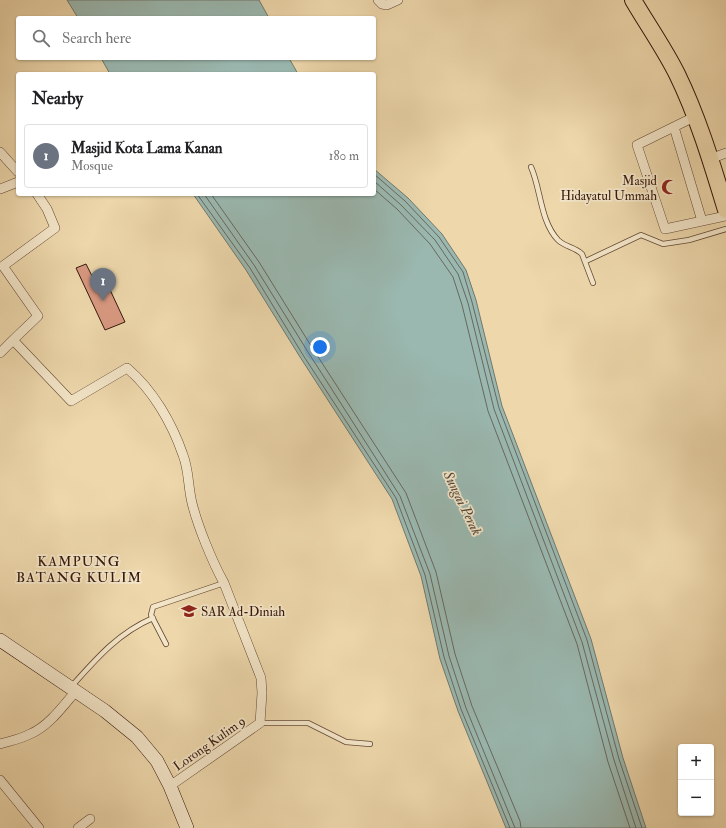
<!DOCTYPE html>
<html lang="en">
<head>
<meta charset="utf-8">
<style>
  :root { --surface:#fff; --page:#f6f6f6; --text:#202124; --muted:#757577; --line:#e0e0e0; --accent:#0b8043 }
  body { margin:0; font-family:"IM FELL Double Pica",serif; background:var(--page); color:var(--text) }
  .controls { position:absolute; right:12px; bottom:12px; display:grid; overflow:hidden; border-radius:4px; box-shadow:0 1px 3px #0004 }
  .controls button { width:36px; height:36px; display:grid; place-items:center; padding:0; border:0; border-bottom:1px solid var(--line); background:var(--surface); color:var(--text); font:20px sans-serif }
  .you { position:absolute; left:320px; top:347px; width:14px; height:14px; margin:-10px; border:3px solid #fff; border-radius:50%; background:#1a73e8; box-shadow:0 0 0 6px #1a73e833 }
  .badge { display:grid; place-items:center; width:26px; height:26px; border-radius:50%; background:var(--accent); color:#fff; font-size:13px; font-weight:700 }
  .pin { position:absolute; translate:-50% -33px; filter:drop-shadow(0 1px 2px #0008) }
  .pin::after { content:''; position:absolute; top:21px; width:14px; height:12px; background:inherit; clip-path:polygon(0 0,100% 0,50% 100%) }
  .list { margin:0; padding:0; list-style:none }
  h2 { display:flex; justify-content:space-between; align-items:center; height:52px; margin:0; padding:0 16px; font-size:17px }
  h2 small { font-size:13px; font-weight:400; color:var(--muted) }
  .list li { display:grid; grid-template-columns:26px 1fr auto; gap:12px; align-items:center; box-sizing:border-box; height:64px; margin:0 8px 8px; padding:0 8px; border:1px solid var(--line); border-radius:4px }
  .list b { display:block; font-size:15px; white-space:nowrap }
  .list p { margin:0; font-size:13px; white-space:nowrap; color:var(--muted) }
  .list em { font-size:13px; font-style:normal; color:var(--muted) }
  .icon { flex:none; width:22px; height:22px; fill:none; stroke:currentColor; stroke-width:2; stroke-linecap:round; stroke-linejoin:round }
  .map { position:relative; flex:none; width:726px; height:828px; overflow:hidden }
  .search { position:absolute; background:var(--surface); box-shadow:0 1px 3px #0004; left:16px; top:16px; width:360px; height:44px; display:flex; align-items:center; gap:10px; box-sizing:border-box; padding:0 14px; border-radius:4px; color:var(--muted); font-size:15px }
  .panel { position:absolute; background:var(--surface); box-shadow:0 1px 3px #0004; left:16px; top:72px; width:360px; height:124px; border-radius:4px }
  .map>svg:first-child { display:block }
  .water { fill:#9ab8b0; stroke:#72786e }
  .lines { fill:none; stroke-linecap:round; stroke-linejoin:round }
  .shore { stroke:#68685e; stroke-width:1 }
  .building { fill:#d89981; stroke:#35170b }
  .lane-casing { stroke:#634733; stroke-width:6 }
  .street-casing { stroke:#634733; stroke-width:10 }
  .secondary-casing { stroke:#35170b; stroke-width:14 }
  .highway-casing { stroke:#35170b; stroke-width:18 }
  .lane { stroke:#f3e5c8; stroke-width:4.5 }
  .street { stroke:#f3e5c8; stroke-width:9 }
  .secondary { stroke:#f3e5c8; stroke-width:13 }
  .highway { stroke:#edd7ab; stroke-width:16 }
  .labels { text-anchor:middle; stroke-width:3.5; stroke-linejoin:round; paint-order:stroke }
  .poi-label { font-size:13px; fill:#35170b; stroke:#f3e5c8; text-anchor:end }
  .street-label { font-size:13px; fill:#35170b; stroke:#f3e5c8 }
  .water-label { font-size:14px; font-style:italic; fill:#53473d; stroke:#f3e5c8 }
  .neighbourhood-label { font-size:14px; letter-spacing:1px; fill:#35170b; stroke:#f3e5c8 }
</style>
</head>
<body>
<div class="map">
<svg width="726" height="828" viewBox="0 0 726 828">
  <rect width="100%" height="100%" fill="#edd7ab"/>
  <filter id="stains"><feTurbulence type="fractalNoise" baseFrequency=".005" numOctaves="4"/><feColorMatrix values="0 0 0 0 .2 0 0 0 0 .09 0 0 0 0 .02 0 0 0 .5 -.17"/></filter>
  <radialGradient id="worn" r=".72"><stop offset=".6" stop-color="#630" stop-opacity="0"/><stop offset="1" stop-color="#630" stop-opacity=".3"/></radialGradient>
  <path class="water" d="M67 0H259L269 18H78Z
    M101 58H289L298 74H110Z
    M374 169 408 198 442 234 466 270 476 300 502 406 591 639 623 758 646 828H506L458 711 440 659 421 576 392 499 300 357 246 270 193 194H374Z"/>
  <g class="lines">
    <path class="shore" d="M374 174 405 201 439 237 463 272 472 302 499 408 587 640 619 759 642 828
      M374 181 401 205 435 240 458 274 468 303 494 409 582 642 614 760 636 828
      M374 189 397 209 430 244 453 277 462 305 488 411 577 644 608 762 630 828
      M197 194 250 268 303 355 396 498 425 575 444 657 461 709 510 828
      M204 194 254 265 308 352 400 496 430 574 449 656 466 708 515 828
      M211 194 259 262 313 349 406 493 436 572 455 654 472 706 520 821 521 828"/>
  </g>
  <path class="building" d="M86 264 92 276 97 273 101 281 105 279 125 322 105 330 76 268Z"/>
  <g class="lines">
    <g class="lane-casing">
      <path id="lane" d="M531 167C541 189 540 221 558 240 565 247 575 247 582 254L593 283
        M586 261 641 235 663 244 689 240 726 229
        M166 644 151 615 153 607 224 583
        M71 687C96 659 118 633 153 618
        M260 723H308L346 742 370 744"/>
    </g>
    <g class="street-casing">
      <path id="street" d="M378 0 382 4 387 5 398 0
        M694 117 637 145 665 229 726 216
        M674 127 702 221
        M0 152 18 172
        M710 159 726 153
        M0 189 18 182
        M37 194 47 209 55 228 3 266 38 316 13 340 71 401 127 368C153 390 172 423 183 455 189 470 188 487 192 503 198 527 212 561 224 583L261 678 262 693 260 723 170 786
        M0 353 13 340
        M0 744C10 741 21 739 30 734 49 726 63 706 76 691
        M0 780 39 828
        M78 828 90 819"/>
    </g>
    <g class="secondary-casing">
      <path id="secondary" d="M0 640 105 711 137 737 157 761 170 786 187 828"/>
    </g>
    <g class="highway-casing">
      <path id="highway" d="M633 0C647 24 664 48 677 74 698 117 712 164 726 210"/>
    </g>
    <use href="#lane" class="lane"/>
    <use href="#street" class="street"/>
    <use href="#secondary" class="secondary"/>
    <use href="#highway" class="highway"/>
  </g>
  <defs>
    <g id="mosque-bare" transform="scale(1.2)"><path d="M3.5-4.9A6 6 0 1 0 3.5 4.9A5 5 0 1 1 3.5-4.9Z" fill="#8f2418" stroke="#f3e5c8" stroke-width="2.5" paint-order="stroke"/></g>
    <g id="school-bare" transform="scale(1.2)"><path d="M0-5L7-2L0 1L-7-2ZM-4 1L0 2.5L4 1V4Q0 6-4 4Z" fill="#8f2418" stroke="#f3e5c8" stroke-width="2.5" paint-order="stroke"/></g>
  </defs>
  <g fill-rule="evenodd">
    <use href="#mosque-bare" x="669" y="187"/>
    <use href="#school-bare" x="189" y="611"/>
  </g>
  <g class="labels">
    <g class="poi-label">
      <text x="657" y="185">Masjid<tspan x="657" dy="15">Hidayatul Ummah</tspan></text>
      <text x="201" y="616" text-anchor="start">SAR Ad-Diniah</text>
    </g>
    <g class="street-label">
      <text transform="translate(209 743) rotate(-35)" y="5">Lorong Kulim 9</text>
    </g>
    <g class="water-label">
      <text transform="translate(463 503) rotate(64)" y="5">Sungai Perak</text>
    </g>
    <g class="neighbourhood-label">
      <text x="79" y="566">KAMPUNG<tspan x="79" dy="16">BATANG KULIM</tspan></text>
    </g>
  </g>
  <rect width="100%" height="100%" filter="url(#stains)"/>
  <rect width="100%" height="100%" fill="url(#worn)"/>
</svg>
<div class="controls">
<button>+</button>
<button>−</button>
</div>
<div class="you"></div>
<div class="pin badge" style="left:103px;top:301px;background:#6b7280">1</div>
<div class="search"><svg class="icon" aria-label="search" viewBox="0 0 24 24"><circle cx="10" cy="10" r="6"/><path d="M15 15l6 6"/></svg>Search here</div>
<section class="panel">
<h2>Nearby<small></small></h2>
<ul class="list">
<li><span class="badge" style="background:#6b7280">1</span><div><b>Masjid Kota Lama Kanan</b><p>Mosque</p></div><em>180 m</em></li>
</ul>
</section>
</div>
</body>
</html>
